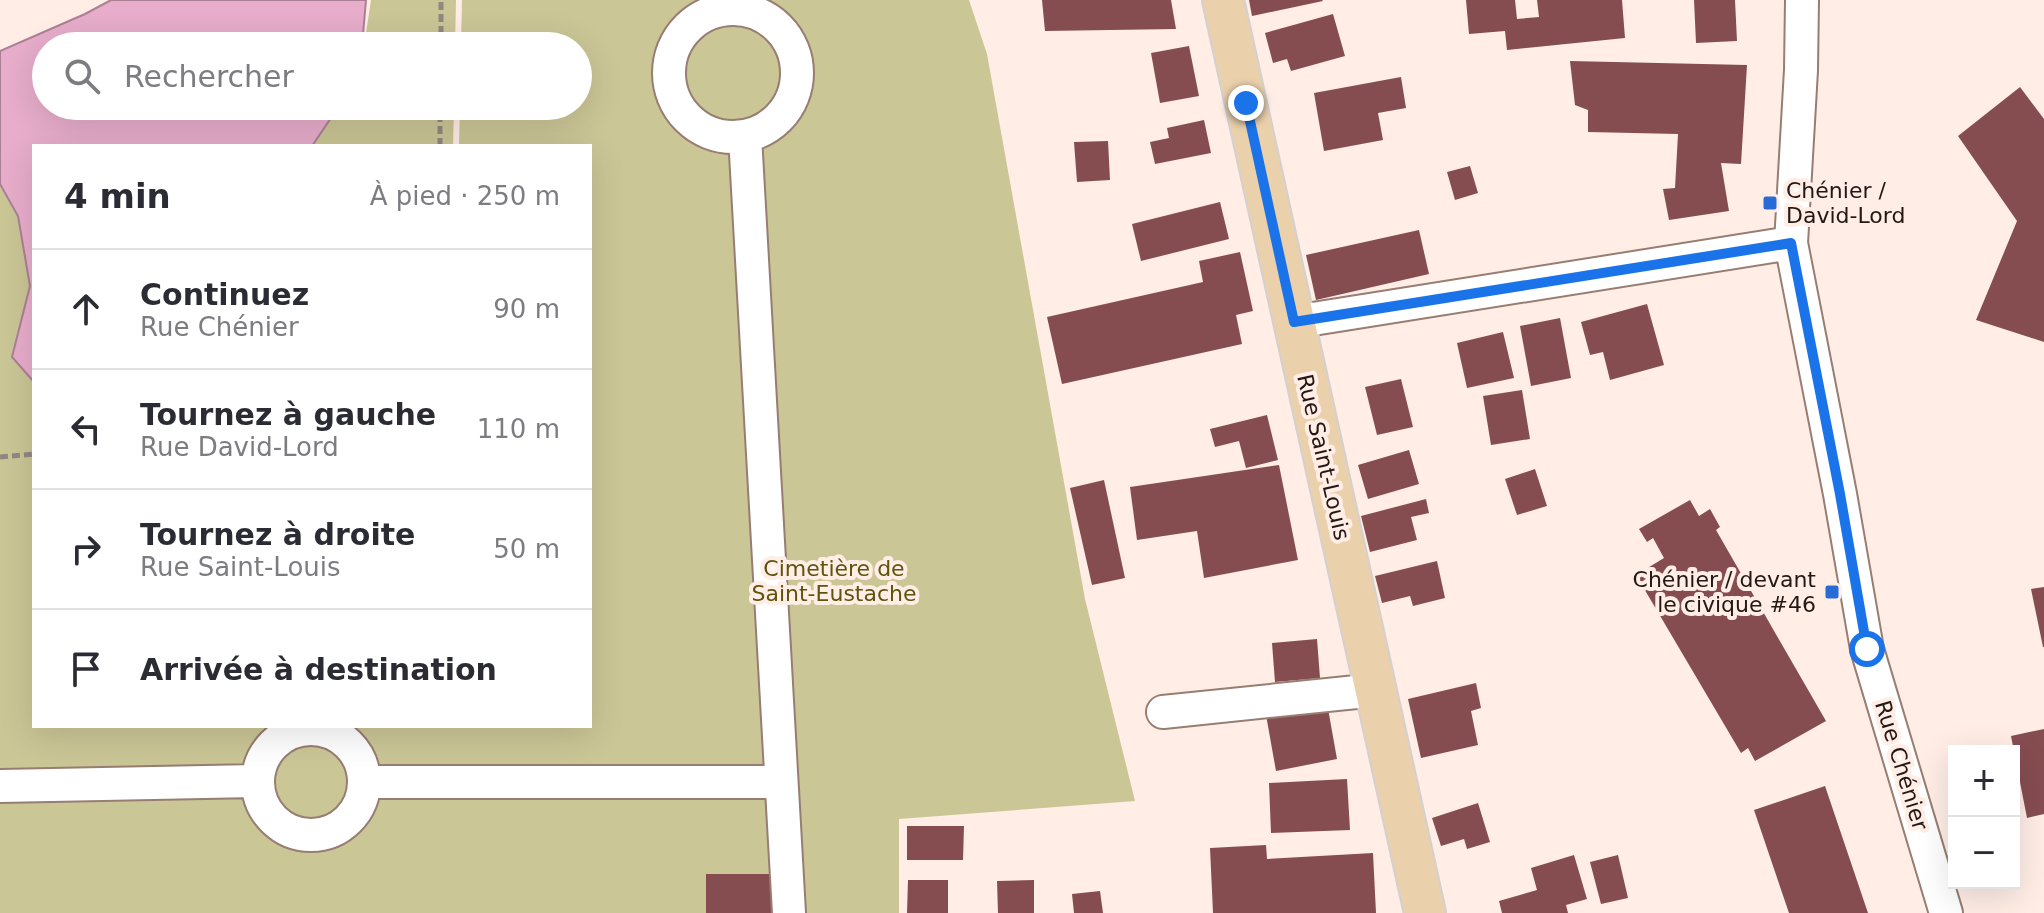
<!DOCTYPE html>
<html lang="fr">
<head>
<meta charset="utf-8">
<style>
  :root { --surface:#fff; --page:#f7f7f7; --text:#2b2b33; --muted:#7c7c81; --line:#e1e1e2 }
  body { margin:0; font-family:"DejaVu Sans",sans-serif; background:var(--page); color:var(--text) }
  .controls { position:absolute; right:24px; bottom:24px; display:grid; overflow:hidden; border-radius:0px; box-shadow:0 8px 32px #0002 }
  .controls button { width:72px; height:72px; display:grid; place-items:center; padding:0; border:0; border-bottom:2px solid var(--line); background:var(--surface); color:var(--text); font:40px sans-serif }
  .stop { position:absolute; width:24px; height:24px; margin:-18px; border:6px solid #1a73e8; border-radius:50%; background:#fff }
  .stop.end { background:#1a73e8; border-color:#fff; box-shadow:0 2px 8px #0008 }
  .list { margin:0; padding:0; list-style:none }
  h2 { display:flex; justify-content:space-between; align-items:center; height:104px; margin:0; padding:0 32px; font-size:34px }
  h2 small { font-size:26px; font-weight:400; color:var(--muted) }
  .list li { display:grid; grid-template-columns:52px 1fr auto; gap:24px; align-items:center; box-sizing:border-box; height:120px; padding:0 32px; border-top:2px solid var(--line) }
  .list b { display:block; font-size:30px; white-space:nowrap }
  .list p { margin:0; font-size:26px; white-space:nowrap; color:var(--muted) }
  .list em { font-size:26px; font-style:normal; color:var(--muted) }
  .icon { flex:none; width:44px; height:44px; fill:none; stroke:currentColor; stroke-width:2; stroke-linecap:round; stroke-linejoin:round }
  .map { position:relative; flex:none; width:2044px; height:913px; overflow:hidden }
  .search { position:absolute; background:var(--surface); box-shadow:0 8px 32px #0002; left:32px; top:32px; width:560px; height:88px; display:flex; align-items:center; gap:20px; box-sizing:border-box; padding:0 28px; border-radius:44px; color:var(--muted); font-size:30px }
  .panel { position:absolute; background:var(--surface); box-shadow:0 8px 32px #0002; left:32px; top:144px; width:560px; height:584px; border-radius:0px }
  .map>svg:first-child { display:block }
  .green { fill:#cbc696 }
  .water { fill:#e7adcb; stroke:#ac8094; stroke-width:2 }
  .building { fill:#864d51 }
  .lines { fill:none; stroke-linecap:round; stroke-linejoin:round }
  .minor-casing { stroke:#977d72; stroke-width:36 }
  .major-casing { stroke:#d3d1d0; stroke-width:44 }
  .path { stroke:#948680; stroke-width:5; stroke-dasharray:8 4; stroke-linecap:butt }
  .minor { stroke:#fff; stroke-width:32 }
  .major { stroke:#ebd0ac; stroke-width:40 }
  .route { stroke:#1a73e8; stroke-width:10 }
  .poi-dot { fill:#286ad6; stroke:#ffede6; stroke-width:3 }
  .labels { text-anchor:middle; stroke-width:8; stroke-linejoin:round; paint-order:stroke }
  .poi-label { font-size:22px; fill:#221814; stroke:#ffede6; text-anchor:start }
  .street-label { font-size:22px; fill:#221814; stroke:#ffede6 }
  .park-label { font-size:22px; fill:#5d550e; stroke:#ffede6 }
</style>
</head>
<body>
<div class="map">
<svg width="2044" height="913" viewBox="0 0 2044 913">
  <rect width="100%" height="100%" fill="#ffede6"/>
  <path class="green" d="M371 0H456L455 46H364Z
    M462 0H969L987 54 1085 599 1135 801 899 819V913H0V184L18 216 30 286 12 357 34 382V726H590V146H459L460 106H578V46H461Z
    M339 106H454L453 146H312Z"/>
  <path class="water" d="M111 0H366L362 46H46V106H339L312 146H34V382L12 357 30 286 18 216 0 184V51L85 14Z"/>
  <path class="building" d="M1042 0H1171L1176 29 1045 31Z
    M1249 0H1322L1323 1 1252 16Z
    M1466 0H1515L1517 19 1539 17 1537 0H1622L1625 38 1507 50 1505 31 1469 34Z
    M1694 0H1735L1737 41 1696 43Z
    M1333 14 1345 56 1291 71 1287 59 1273 63 1265 33Z
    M1189 46 1199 96 1160 103 1151 53Z
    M1570 61 1747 65 1741 164 1721 163 1729 211 1669 220 1663 189 1675 188 1678 134 1588 132V110L1575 105Z
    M1401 77 1406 108 1378 113 1383 140 1324 151 1314 93Z
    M2020 87 2044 119V342L1976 320 2017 221 1958 136Z
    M1204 120 1211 153 1155 164 1150 142 1169 138 1167 128Z
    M1108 141 1110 180 1077 182 1074 142Z
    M1470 166 1478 193 1455 200 1447 172Z
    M1220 202 1229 239 1141 261 1132 224Z
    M1419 230 1429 274 1316 300 1306 255Z
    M1240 252 1253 311 1236 315 1242 344 1062 384 1047 317 1203 282 1199 261Z
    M1647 304 1664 365 1610 380 1603 352 1590 355 1581 322Z
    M1560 318 1571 378 1531 386 1520 326Z
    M1503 332 1514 378 1467 388 1457 343Z
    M1401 379 1413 427 1377 435 1365 387Z
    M1522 390 1530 439 1491 445 1483 396Z
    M1267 415 1278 460 1246 468 1239 441 1215 447 1210 429Z
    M1409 450 1419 484 1368 499 1358 465Z
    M1279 465 1298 560 1204 578 1197 531 1137 540 1130 487Z
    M1535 469 1547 506 1517 515 1505 479Z
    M1104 480 1125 578 1092 585 1070 488Z
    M1426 499 1429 513 1411 517 1417 540 1370 552 1361 516Z
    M1690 500 1699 516 1710 509 1720 527 1716 530 1826 721 1755 761 1748 748 1741 753 1636 575 1664 558 1653 538 1647 542 1639 529Z
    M1437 561 1445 598 1413 606 1410 596 1382 603 1375 576Z
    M2044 587V647H2043L2031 589Z
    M1317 639 1320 678 1275 682 1272 643Z
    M1476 683 1481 708 1471 711 1478 745 1421 758 1408 699Z
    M1327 703 1337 759 1276 771 1266 715Z
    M2044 729V814L2027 818 2011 736Z
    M1347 779 1350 830 1271 833 1269 783Z
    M1825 786 1868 913H1789L1754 810Z
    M1478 803 1490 842 1467 849 1464 839 1441 846 1432 818Z
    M907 826H964L963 860H907Z
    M1266 845 1267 859 1373 853 1376 913H1213L1210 848Z
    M1574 855 1587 899 1566 905 1568 913H1502L1499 901 1537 890 1531 868Z
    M1618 855 1628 898 1601 904 1590 862Z
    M706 874H773V913H706Z
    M908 880H948V913H907Z
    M1034 880V913H998L997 881Z
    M1100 891 1103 913H1074L1072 894Z"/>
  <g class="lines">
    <g class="minor-casing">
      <path id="minor" d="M1802 0 1801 70 1791 243 1840 494 1867 649 1946 913
        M669 73a64 64 0 1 1 128 0a64 64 0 1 1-128 0Z
        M745 136 789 913
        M1294 322 1791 243
        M1163 712 1376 690
        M258 782a53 53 0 1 1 106 0a53 53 0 1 1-106 0Z
        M365 782H781
        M0 786 258 781"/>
    </g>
    <g class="major-casing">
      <path id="major" d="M1223 0 1425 913"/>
    </g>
    <path class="path" d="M441 46V0
      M440 146V106
      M0 457 34 454"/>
    <use href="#minor" class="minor"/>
    <use href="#major" class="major"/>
  </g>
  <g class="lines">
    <path class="route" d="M1246 103 1294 322 1791 243 1840 494 1867 649"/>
  </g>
  <g class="poi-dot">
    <rect x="1762" y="195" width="16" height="16" rx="4"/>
    <rect x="1824" y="584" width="16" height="16" rx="4"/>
  </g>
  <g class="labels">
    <g class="poi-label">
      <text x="1786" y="198">Chénier /<tspan x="1786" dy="25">David-Lord</tspan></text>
      <text x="1816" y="587" text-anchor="end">Chénier / devant<tspan x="1816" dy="25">le civique #46</tspan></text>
    </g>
    <g class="street-label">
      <text transform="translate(1324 457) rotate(77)" y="8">Rue Saint-Louis</text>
      <text transform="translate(1902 765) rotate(73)" y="8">Rue Chénier</text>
    </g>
    <g class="park-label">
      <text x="834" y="576">Cimetière de<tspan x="834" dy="25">Saint-Eustache</tspan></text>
    </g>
  </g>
</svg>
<div class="controls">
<button>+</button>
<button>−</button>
</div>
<div class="stop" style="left:1867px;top:649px"></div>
<div class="stop end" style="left:1246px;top:103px"></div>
<div class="search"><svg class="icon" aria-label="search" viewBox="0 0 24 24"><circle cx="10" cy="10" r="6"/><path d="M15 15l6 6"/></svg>Rechercher</div>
<section class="panel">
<h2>4 min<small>À pied · 250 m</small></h2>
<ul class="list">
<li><svg class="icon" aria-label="ahead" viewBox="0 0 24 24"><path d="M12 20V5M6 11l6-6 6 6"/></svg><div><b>Continuez</b><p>Rue Chénier</p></div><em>90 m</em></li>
<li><svg class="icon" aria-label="left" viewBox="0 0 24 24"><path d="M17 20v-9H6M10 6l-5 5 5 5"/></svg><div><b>Tournez à gauche</b><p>Rue David-Lord</p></div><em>110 m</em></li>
<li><svg class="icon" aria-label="right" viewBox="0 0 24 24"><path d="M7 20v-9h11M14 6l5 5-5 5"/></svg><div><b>Tournez à droite</b><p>Rue Saint-Louis</p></div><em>50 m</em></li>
<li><svg class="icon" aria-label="arrive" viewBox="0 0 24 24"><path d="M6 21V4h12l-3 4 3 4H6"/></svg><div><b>Arrivée à destination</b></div></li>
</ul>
</section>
</div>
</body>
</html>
